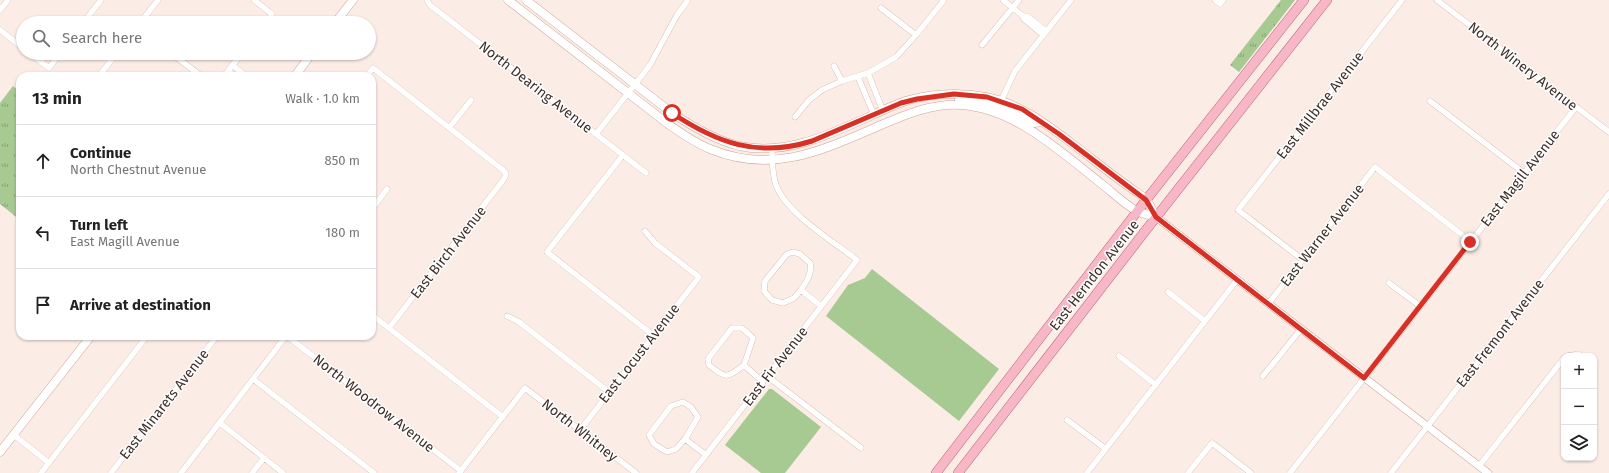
<!DOCTYPE html>
<html lang="en">
<head>
<meta charset="utf-8">
<style>
  :root { --surface:#fff; --page:#f6f6f6; --text:#222; --muted:#767676; --line:#e0e0e0 }
  body { margin:0; font-family:"Fira Sans",sans-serif; background:var(--page); color:var(--text) }
  .controls { position:absolute; right:12px; bottom:12px; display:grid; overflow:hidden; border-radius:8px; box-shadow:0 1px 3px #0004 }
  .controls button { width:36px; height:36px; display:grid; place-items:center; padding:0; border:0; border-bottom:1px solid var(--line); background:var(--surface); color:var(--text); font:20px sans-serif }
  .stop { position:absolute; width:12px; height:12px; margin:-9px; border:3px solid #d93025; border-radius:50%; background:#fff }
  .stop.end { background:#d93025; border-color:#fff; box-shadow:0 1px 4px #0008 }
  .list { margin:0; padding:0; list-style:none }
  h2 { display:flex; justify-content:space-between; align-items:center; height:52px; margin:0; padding:0 16px; font-size:17px }
  h2 small { font-size:13px; font-weight:400; color:var(--muted) }
  .list li { display:grid; grid-template-columns:26px 1fr auto; gap:12px; align-items:center; box-sizing:border-box; height:72px; padding:0 16px; border-top:1px solid var(--line) }
  .list b { display:block; font-size:15px; white-space:nowrap }
  .list p { margin:0; font-size:13px; white-space:nowrap; color:var(--muted) }
  .list em { font-size:13px; font-style:normal; color:var(--muted) }
  .icon { flex:none; width:22px; height:22px; fill:none; stroke:currentColor; stroke-width:2; stroke-linecap:round; stroke-linejoin:round }
  .map { position:relative; flex:none; width:1609px; height:473px; overflow:hidden }
  .search { position:absolute; background:var(--surface); box-shadow:0 1px 3px #0004; left:16px; top:16px; width:360px; height:44px; display:flex; align-items:center; gap:10px; box-sizing:border-box; padding:0 14px; border-radius:22px; color:var(--muted); font-size:15px }
  .panel { position:absolute; background:var(--surface); box-shadow:0 1px 3px #0004; left:16px; top:72px; width:360px; height:268px; border-radius:12px }
  .map>svg:first-child { display:block }
  .green { fill:#a7c992 }
  .park { fill:url(#park-tufts) }
  .lines { fill:none; stroke-linecap:round; stroke-linejoin:round }
  .minor-casing { stroke:#cca699; stroke-width:6 }
  .tertiary-casing { stroke:#cca699; stroke-width:8 }
  .secondary-casing { stroke:#cca699; stroke-width:9 }
  .primary-casing { stroke:#b46877; stroke-width:10 }
  .minor { stroke:#fff; stroke-width:5.5 }
  .tertiary { stroke:#fff; stroke-width:7 }
  .secondary { stroke:#fff; stroke-width:8 }
  .primary { stroke:#f8b7c7; stroke-width:9 }
  .route { stroke:#d93025; stroke-width:5 }
  .labels { text-anchor:middle; stroke-width:3; stroke-linejoin:round; paint-order:stroke }
  .street-label { font-size:14px; fill:#3e2f2a; stroke:#fdfdfd }
</style>
</head>
<body>
<div class="map">
<svg width="1609" height="473" viewBox="0 0 1609 473">
  <defs>
    <pattern id="park-tufts" width="24" height="20" patternUnits="userSpaceOnUse"><rect width="24" height="20" fill="#a7c992"/><path d="M3 7l-1-3M5 7V3M7 7l1-3M15 17l-1-3M17 17v-4M19 17l1-3" fill="none" stroke="#89a477"/></pattern>
  </defs>
  <rect width="100%" height="100%" fill="#fcece6"/>
  <path class="green" d="M872 269 999 369 959 421 826 316 848 285 865 278Z
    M769 389H772L821 427 785 473H761L725 445Z"/>
  <path class="park" d="M1281 0H1295L1239 72 1230 65Z
    M13 86 20 92V220L0 204V103Z"/>
  <g class="lines">
    <g class="minor-casing">
      <path id="minor" d="M254 0 272 14 265 23
        M427 0 430 5 646 173
        M1003 0 1023 16
        M1215 0 1220 4 1223 0
        M1437 0 1609 132
        M881 8 916 35
        M0 10 8 0
        M83 23 101 0
        M140 23 158 0
        M0 30 23 48
        M1043 35 1024 19 1023 16H1027L1046 31
        M982 45 1019 0
        M30 53 49 68 60 53
        M171 53 201 76
        M232 65 246 76
        M834 66 842 81
        M228 71 235 76
        M868 73 883 111
        M99 76 117 53
        M224 76 242 53
        M367 76 373 68 503 170 506 174 504 179 389 328
        M858 77 874 115
        M1001 101 1015 71 1071 0
        M1430 101 1524 173
        M795 117 809 100 822 90 842 81 868 73 896 57 916 35 944 0
        M449 128 471 100
        M596 134 650 65 677 15 688 0
        M623 155 547 252 653 335
        M372 209 387 189
        M1303 260 1238 210 1402 0
        M1389 283 1420 306
        M801 290C807 281 812 274 810 263L800 254 793 252 787 254 765 281 764 291 772 300 783 303 794 298 801 290 821 306
        M1168 292 1205 321
        M1268 304 1375 167 1470 241
        M372 315 503 417
        M507 316 519 322 609 392
        M287 336 461 471
        M1119 356 1156 385
        M1567 356 1579 354
        M744 365 753 338 742 328H732L708 359 709 365C726 379 727 378 744 365L763 382
        M767 376 861 448
        M1263 376 1301 329
        M253 379 374 473
        M1067 420 1106 449
        M220 423 283 473
        M580 430 699 277 655 243 645 231
        M14 435 49 463
        M685 439 698 417 691 407 683 402 671 406 649 435 654 444 667 452 676 449 685 439 706 455
        M1479 466 1564 358
        M41 473 147 336
        M111 473 217 336
        M181 473 286 336
        M252 473 264 458
        M459 473 525 388 636 473
        M692 473 857 260C834 242 786 213 776 185 772 173 772 161 772 149
        M1087 473 1237 280
        M1188 473 1212 443 1251 473
        M1290 473 1576 107
        M1391 473 1609 194"/>
    </g>
    <g class="tertiary-casing">
      <path id="tertiary" d="M1156 217 1488 473"/>
    </g>
    <g class="secondary-casing">
      <path id="secondary" d="M508 0 668 124C681 133 695 143 710 149 773 175 823 150 881 125 907 114 933 103 962 105 1016 109 1062 153 1103 185 1112 192 1129 208 1139 212 1144 214 1151 215 1156 217
        M526 0 672 113C693 127 715 140 739 146 797 158 848 124 900 103 926 93 959 92 986 97 1022 104 1050 127 1078 148 1095 161 1111 174 1128 186 1134 191 1143 195 1147 201 1151 206 1153 212 1156 217
        M335 23 353 0
        M295 76 312 53
        M959 100 992 105 1001 101
        M993 111 999 108H1003L1034 123 1042 122
        M0 452 91 336"/>
    </g>
    <g class="primary-casing">
      <path id="primary" d="M936 473 1146 200 1304 0
        M958 473 1146 230 1327 0"/>
    </g>
    <use href="#minor" class="minor"/>
    <use href="#tertiary" class="tertiary"/>
    <use href="#secondary" class="secondary"/>
    <use href="#primary" class="primary"/>
  </g>
  <g class="lines">
    <path class="route" d="M672 113C717 143 758 158 812 141L901 103 917 99 954 94 987 97 1022 109 1059 134 1146 200 1156 217 1364 378 1470 242"/>
  </g>
  <g class="labels">
    <g class="street-label">
      <text transform="translate(1523 66) rotate(38)" y="5">North Winery Avenue</text>
      <text transform="translate(536 87) rotate(38)" y="5">North Dearing Avenue</text>
      <text transform="translate(1320 105) rotate(-52)" y="5">East Millbrae Avenue</text>
      <text transform="translate(1520 178) rotate(-52)" y="5">East Magill Avenue</text>
      <text transform="translate(1322 235) rotate(-52)" y="5">East Warner Avenue</text>
      <text transform="translate(448 252) rotate(-52)" y="5">East Birch Avenue</text>
      <text transform="translate(1094 275) rotate(-52)" y="5">East Herndon Avenue</text>
      <text transform="translate(1500 333) rotate(-52)" y="5">East Fremont Avenue</text>
      <text transform="translate(639 353) rotate(-52)" y="5">East Locust Avenue</text>
      <text transform="translate(775 366) rotate(-52)" y="5">East Fir Avenue</text>
      <text transform="translate(374 403) rotate(38)" y="5">North Woodrow Avenue</text>
      <text transform="translate(164 404) rotate(-52)" y="5">East Minarets Avenue</text>
      <text transform="translate(580 430) rotate(38)" y="5">North Whitney</text>
    </g>
  </g>
</svg>
<div class="controls">
<button>+</button>
<button>−</button>
<button><svg class="icon" aria-label="layers" viewBox="0 0 24 24"><path d="M12 4l9 5-9 5-9-5zM3 14l9 5 9-5"/></svg></button>
</div>
<div class="stop" style="left:672px;top:113px"></div>
<div class="stop end" style="left:1470px;top:242px"></div>
<div class="search"><svg class="icon" aria-label="search" viewBox="0 0 24 24"><circle cx="10" cy="10" r="6"/><path d="M15 15l6 6"/></svg>Search here</div>
<section class="panel">
<h2>13 min<small>Walk · 1.0 km</small></h2>
<ul class="list">
<li><svg class="icon" aria-label="ahead" viewBox="0 0 24 24"><path d="M12 20V5M6 11l6-6 6 6"/></svg><div><b>Continue</b><p>North Chestnut Avenue</p></div><em>850 m</em></li>
<li><svg class="icon" aria-label="left" viewBox="0 0 24 24"><path d="M17 20v-9H6M10 6l-5 5 5 5"/></svg><div><b>Turn left</b><p>East Magill Avenue</p></div><em>180 m</em></li>
<li><svg class="icon" aria-label="arrive" viewBox="0 0 24 24"><path d="M6 21V4h12l-3 4 3 4H6"/></svg><div><b>Arrive at destination</b></div></li>
</ul>
</section>
</div>
</body>
</html>
